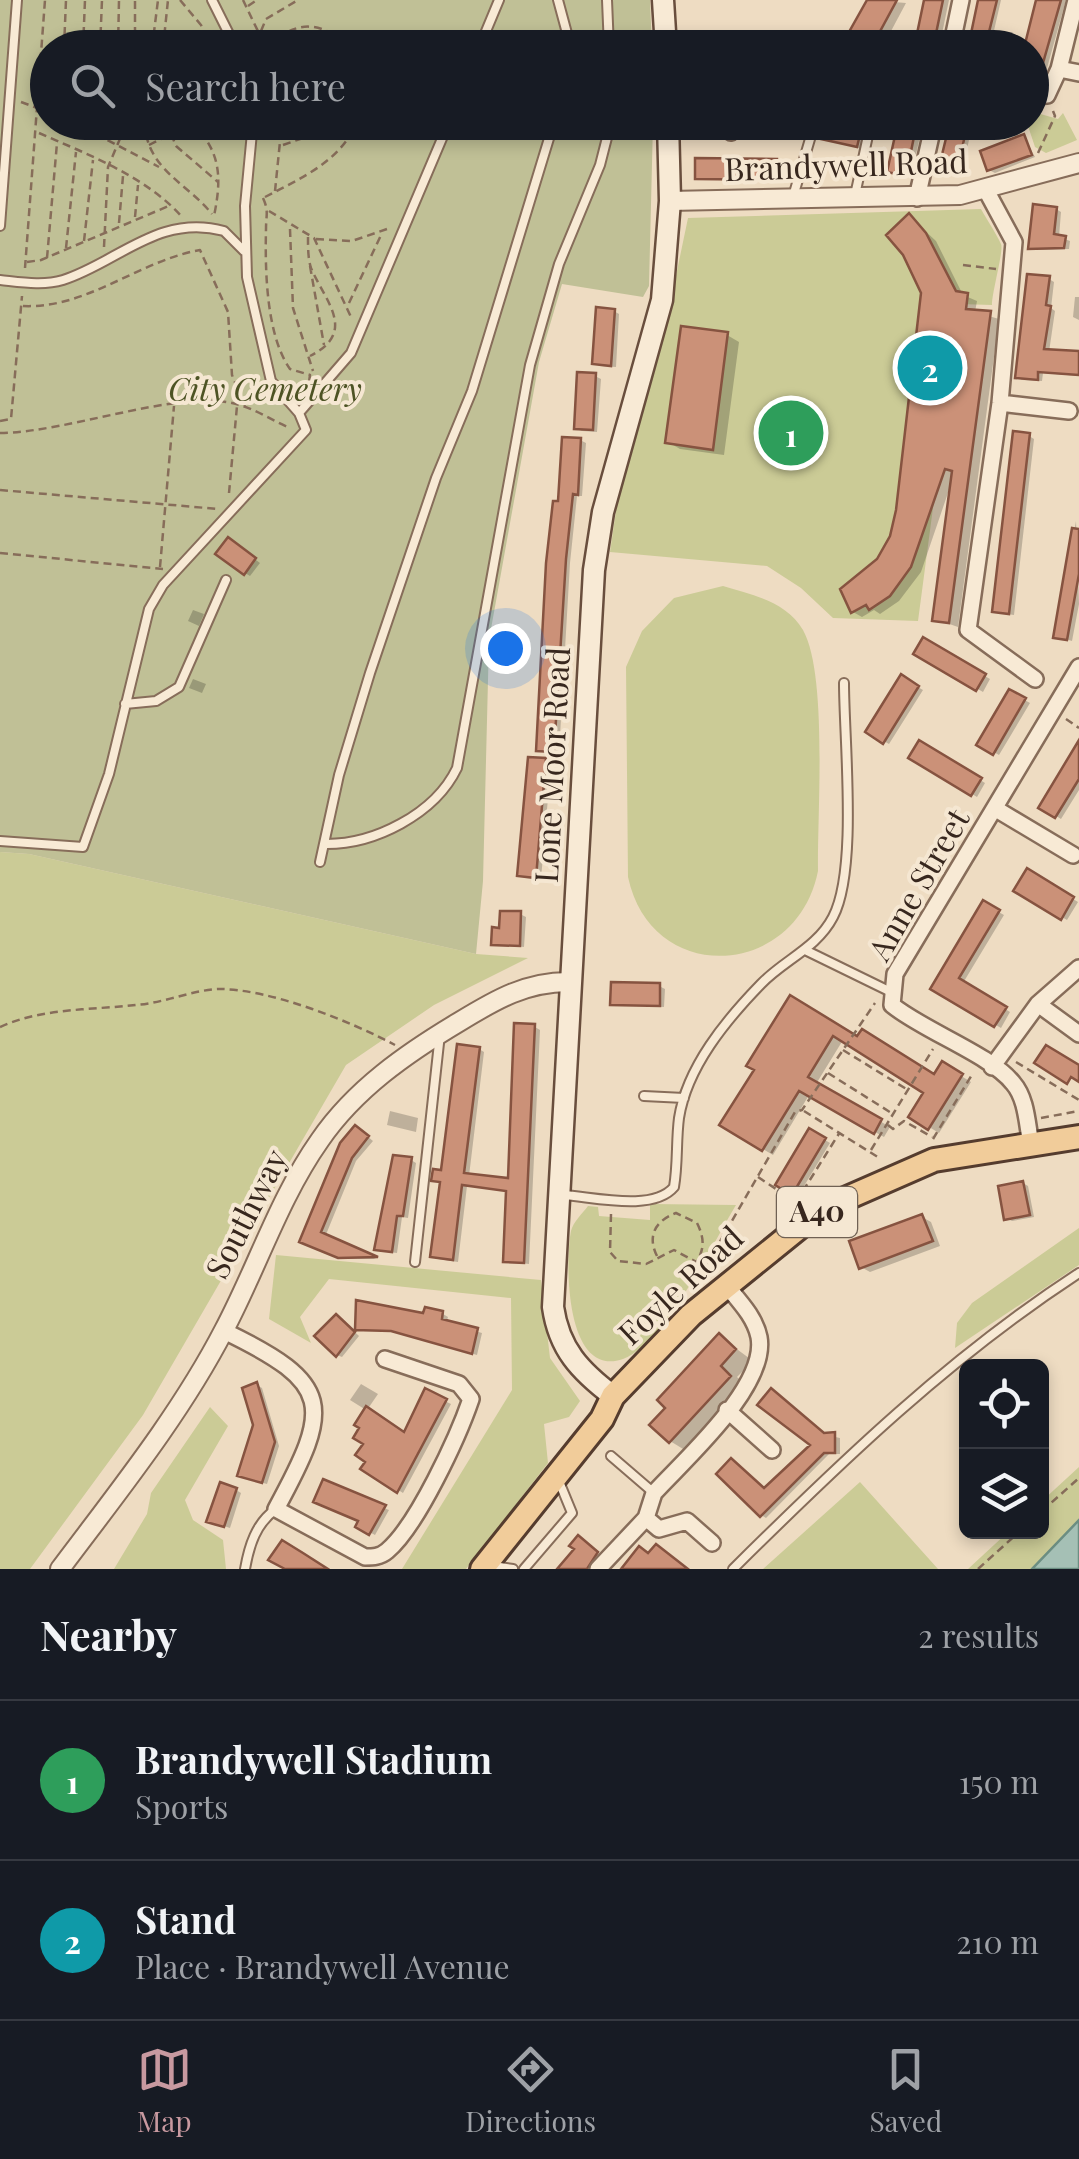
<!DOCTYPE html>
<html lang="en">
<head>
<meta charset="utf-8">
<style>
  :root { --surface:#171b24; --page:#20242c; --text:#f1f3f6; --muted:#9ea1a6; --line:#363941; --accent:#c899a0 }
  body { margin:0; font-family:"Playfair Display",serif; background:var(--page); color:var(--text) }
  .controls { position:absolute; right:30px; bottom:30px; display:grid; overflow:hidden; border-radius:15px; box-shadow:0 5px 15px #0003 }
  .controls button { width:90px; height:90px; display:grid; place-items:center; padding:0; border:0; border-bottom:2px solid var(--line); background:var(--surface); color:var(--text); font:50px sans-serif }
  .you { position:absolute; left:505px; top:648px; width:35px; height:35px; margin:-25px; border:8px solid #fff; border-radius:50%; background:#1a73e8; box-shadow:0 0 0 15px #1a73e833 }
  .badge { display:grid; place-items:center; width:65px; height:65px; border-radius:50%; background:var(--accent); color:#fff; font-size:32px; font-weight:700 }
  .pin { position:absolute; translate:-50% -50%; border:5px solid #fff; box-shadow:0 2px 10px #0006 }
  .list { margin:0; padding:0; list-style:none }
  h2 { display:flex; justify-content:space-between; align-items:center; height:130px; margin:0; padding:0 40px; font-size:42px }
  h2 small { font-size:32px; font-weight:400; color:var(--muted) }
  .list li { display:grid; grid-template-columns:65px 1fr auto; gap:30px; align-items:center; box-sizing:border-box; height:160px; padding:0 40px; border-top:2px solid var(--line) }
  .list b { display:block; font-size:38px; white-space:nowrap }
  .list p { margin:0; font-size:32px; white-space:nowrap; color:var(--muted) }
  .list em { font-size:32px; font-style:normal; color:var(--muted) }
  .icon { flex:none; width:55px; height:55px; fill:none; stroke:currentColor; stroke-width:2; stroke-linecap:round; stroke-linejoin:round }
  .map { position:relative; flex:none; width:1079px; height:1569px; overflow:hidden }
  .search { position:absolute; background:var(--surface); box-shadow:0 5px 15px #0003; left:30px; right:30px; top:30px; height:110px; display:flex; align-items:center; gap:25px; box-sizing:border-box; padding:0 35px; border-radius:55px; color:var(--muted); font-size:38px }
  .sheet { height:450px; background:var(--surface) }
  nav { display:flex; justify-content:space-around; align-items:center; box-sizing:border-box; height:140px; border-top:2px solid var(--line); background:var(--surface); font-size:28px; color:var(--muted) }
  nav a { display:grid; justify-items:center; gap:5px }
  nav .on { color:var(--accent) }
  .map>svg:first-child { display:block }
  .green { fill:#cbcb96 }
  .cemetery { fill:#c0c096 }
  .water { fill:#a5c0b5; stroke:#6c8e82; stroke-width:2.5 }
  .shadow { fill:#0003 }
  .building { fill:#cb9178; stroke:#865340; stroke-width:2.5 }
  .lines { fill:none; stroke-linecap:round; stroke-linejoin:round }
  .service-casing { stroke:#876d5a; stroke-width:12 }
  .minor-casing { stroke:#876d5a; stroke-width:20 }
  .tertiary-casing { stroke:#876d5a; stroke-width:22 }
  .secondary-casing { stroke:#694e3d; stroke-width:25 }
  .primary-casing { stroke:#553c2e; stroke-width:28 }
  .path { stroke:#876d5a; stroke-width:2.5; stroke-dasharray:8 5; stroke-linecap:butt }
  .service { stroke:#f8ead5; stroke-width:8 }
  .minor { stroke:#f8ead5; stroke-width:15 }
  .tertiary { stroke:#f8ead5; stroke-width:18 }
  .secondary { stroke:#f8ead5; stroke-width:20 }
  .primary { stroke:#f1cc9a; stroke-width:22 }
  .labels { text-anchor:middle; stroke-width:8; stroke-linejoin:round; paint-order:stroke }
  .shield { fill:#f5e7d2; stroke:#706154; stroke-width:2.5 }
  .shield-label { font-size:30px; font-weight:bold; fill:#37271e }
  .street-label { font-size:32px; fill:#37271e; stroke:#f5e7d2 }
  .park-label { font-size:32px; font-style:italic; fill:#4d5324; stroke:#f5e7d2 }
</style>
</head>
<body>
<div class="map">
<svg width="1079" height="1569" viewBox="0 0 1079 1569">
  <rect width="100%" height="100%" fill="#eedcc2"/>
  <path class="green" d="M1037 113 1058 119 1063 113 1077 140 1046 153 1035 147 1027 123Z
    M981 209C987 220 996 233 1001 244 1004 250 992 292 992 305L960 304 918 621 833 618 801 588 767 566 610 552 617 504 661 348 688 218Z
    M723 586C752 595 786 601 803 630 828 675 817 814 818 871 797 978 652 988 628 877L626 667 642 631 674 598Z
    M0 852 29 854 476 954 528 958 434 1005 346 1065 143 1415 30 1569H0Z
    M650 1204 736 1205C713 1243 664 1344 623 1359 565 1379 565 1262 571 1231 573 1222 583 1213 588 1206L598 1207 599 1216 650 1220Z
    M1079 1228V1265L955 1348 957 1323 972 1303Z
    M276 1255 541 1280 550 1358 580 1401 569 1417 544 1424 548 1463 466 1569H402L512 1390 511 1298 329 1279 300 1317 311 1343 269 1319Z
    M210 1407 228 1426 185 1500 193 1520 223 1540 226 1569H114L147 1514 151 1493Z
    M1079 1467V1520L1032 1569H968L1008 1532H1042V1501Z
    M860 1482 938 1569H763Z"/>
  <path class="cemetery" d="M0 0H650L652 47 48 48V122L653 123 649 286 643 297 562 284 539 362 489 640 483 881 476 954 29 854 0 852Z"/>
  <path class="water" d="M1079 1520V1569H1032Z"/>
  <path class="shadow" d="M870 0 906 3 882 48 843 47Z
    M927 0H949L939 48H917Z
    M979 0H1001L990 48H969Z
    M1039 0H1066L1042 86 1032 85Z
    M760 122H782L783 134 765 135Z
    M841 122H872L865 150 824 138Z
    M901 122H923L911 178 890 171Z
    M952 122H973L961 176 941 170Z
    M1024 137 1035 157 995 173 989 170Z
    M776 161 781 164V181L698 177Z
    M1056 209 1061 212 1059 237 1070 241 1069 249 1036 250 1031 247Z
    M909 216 936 241 963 295 977 301 975 312 999 319 958 627 935 619 950 487 921 572 899 601 880 614 874 610 862 617 853 612 892 537 898 510 923 292Z
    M1049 279 1054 282 1051 308 1055 311 1049 352 1079 354V376L1043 373 1042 381 1022 380 1017 377Z
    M1075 297H1079V320L1073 317Z
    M614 311 619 314 616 367 600 366 595 363Z
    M727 335 739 342 724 455 680 449 668 442Z
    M595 376 601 379 597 432 582 431 576 428Z
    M1029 436 1034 439 1014 615 1000 613 995 610Z
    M580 440 586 443 582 496H577L570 563 559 753 544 752 538 749 561 504Z
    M1076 521 1079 604 1072 641 1056 636Z
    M234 543 260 563 250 576 245 573Z
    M193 610 204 614 199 626 188 621Z
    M924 641 990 679 983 692 917 653Z
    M902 678 923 690 889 744 868 732Z
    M193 679 206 684 202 693 189 688Z
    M1010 692 1030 703 999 755 980 744Z
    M920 743 985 783 977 797 911 757Z
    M1079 745V790L1061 819 1042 807Z
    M546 760 551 763 541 879 525 878 520 875Z
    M1027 871 1078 902 1067 920 1016 890Z
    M984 904 1004 915 963 983 1010 1012 1001 1028 933 988Z
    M520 914 526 917 524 947 493 943Z
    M659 986 665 989 664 1007 613 1004Z
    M790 998 866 1044 935 1077 943 1065 971 1082 939 1133 911 1116 926 1092 843 1040 816 1084 890 1127 884 1137 809 1095 773 1155 723 1125 757 1069Z
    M535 1027 540 1030 529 1264 505 1261 509 1192 467 1186 458 1262 438 1259 433 1256 442 1183 434 1179 443 1173 479 1049 484 1052 469 1176 510 1181Z
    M390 1111 418 1118 416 1132 387 1125Z
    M361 1131 373 1141 356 1161 325 1237 376 1259H345L307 1244Z
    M810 1131 830 1143 798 1196 778 1184Z
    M411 1160 416 1163 408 1218 402 1217 397 1253 381 1251 376 1248Z
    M1023 1183 1028 1186 1034 1217 1012 1221 1006 1218Z
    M922 1217 931 1222 940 1246 870 1272 861 1267Z
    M443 1314 448 1317 446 1323 482 1333 477 1355 398 1332 358 1328Z
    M342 1320 359 1336 342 1357 337 1355Z
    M719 1336 753 1361 737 1377 748 1387 688 1452 670 1441Z
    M361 1384 378 1394 367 1410 405 1435 426 1392 451 1404 403 1493 364 1468 368 1461 366 1410 350 1400Z
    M257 1385 262 1388 279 1446 267 1484 245 1478Z
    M826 1435 840 1438V1454H829L766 1518 761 1515Z
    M236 1490 241 1493 230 1528 215 1523Z
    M384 1508 389 1510 375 1535 358 1526Z"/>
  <path class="building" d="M867 0H897L871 48H840Z
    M924 0H943L933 48H914Z
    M978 0H997L985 48H968Z
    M1036 0H1061L1037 84 1032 85V48H1024Z
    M825 122H863L857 147 821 139Z
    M898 122H917L906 176 887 172Z
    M950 122H968L956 175 938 171Z
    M1024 134 1032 155 987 171 980 151Z
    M695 158 777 159V180L695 179Z
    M1033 204 1057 207 1054 234 1066 236 1064 248 1028 249Z
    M909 213 926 233 956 291 968 293 966 309 991 311 949 623 932 621 952 471 945 469 911 567 890 596 869 610 866 605 851 613 840 589 877 559 890 536 896 510 921 293 903 255 886 235Z
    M1027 274 1050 276 1046 305 1051 306 1044 349 1079 351V375L1038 372V380L1015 378Z
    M596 307 615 309 611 366 592 364Z
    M681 326 728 332 713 450 665 443Z
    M577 372 596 373 593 430 574 429Z
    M1013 431 1030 433 1009 614 992 612Z
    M562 437 581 438 578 495 573 494 566 559 554 752 536 751 546 563 553 501H558Z
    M1072 528 1079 529V574L1067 640 1053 638Z
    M228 537 256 558 244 575 215 554Z
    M923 637 986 674 976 691 913 654Z
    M901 674 919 686 883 744 865 732Z
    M1009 689 1026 698 993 755 976 745Z
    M919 740 982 778 971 796 908 758Z
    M1079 740V779L1055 818 1038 808Z
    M528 757 546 758 536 878 517 876Z
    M1027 868 1074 897 1061 920 1013 891Z
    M983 900 1000 910 959 978 1007 1007 994 1027 930 989Z
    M500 911H521L520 946 491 945 492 927 499 928Z
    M611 982 660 983V1006L610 1005Z
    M790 995 857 1036 862 1029 934 1074 942 1061 963 1074 928 1130 908 1117 923 1093 833 1036 808 1077 882 1119 874 1134 799 1091 762 1151 719 1125 754 1070 746 1066Z
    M514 1023 535 1024 524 1263 503 1262 506 1191 462 1185 453 1260 430 1257 440 1182 431 1181 433 1169 441 1170 457 1044 480 1047 464 1173 508 1178Z
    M1046 1045 1079 1065V1082L1071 1077 1067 1084 1034 1063Z
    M355 1125 369 1136 352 1158 321 1232 378 1257 338 1258 299 1242 340 1143Z
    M809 1128 826 1138 792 1195 775 1185Z
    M393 1155 412 1157 403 1216H397L392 1252 374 1250Z
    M1023 1181 1030 1215 1004 1220 998 1186Z
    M922 1214 933 1241 859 1269 849 1241Z
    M356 1300 423 1313 425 1307 443 1311 442 1319 478 1328 472 1354 391 1331 355 1330Z
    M336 1314 355 1332 336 1357 314 1336Z
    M719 1333 736 1349 721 1366 731 1376 669 1443 649 1425 665 1408 657 1400Z
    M257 1382 275 1442 262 1483 237 1476 253 1425 242 1388Z
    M425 1388 447 1399 397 1493 360 1469 365 1462 355 1455 363 1444 353 1438 359 1428 354 1425 366 1406 404 1432Z
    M771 1388 824 1433 835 1432V1453H824L760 1517 716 1474 731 1458 764 1488 810 1445 757 1405Z
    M323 1479 386 1505 369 1535 355 1527 358 1521 313 1502Z
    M220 1482 237 1488 224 1527 206 1522Z
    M578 1535 598 1552 587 1569H557L574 1549 569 1546Z
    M282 1540 303 1553 328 1569H285L268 1560Z
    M656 1544 688 1569H621L639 1546 648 1553Z"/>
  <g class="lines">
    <g class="service-casing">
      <path id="service" d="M212 0 236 48
        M558 0 571 48
        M607 0 609 48
        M479 48 499 0
        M253 122 245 206 247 277 271 381 299 413 351 353 449 122
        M855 195 871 122
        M792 200 815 122
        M0 226 17 0
        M0 280C20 282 43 286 63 280 117 263 159 213 224 231L244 251
        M125 704 156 701 179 687 226 580
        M0 841 83 847 109 774 149 609 163 585 306 430 299 413
        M324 844C374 845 435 814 457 768L530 365 559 264 600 165 611 122
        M320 862 339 775 370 673 436 478 472 391 554 122
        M805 950 891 992
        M644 1096 684 1098
        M563 1195C594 1197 653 1212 674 1187 678 1164 676 1141 679 1118 687 1067 726 1020 761 984 784 960 817 948 833 917 858 870 844 740 844 683
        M415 1262 440 1034
        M611 1456 654 1493
        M493 1566 513 1569
        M245 1569C249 1546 256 1523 276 1509
        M524 1569 572 1513 558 1479
        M733 1569C842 1461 950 1357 1079 1273"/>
    </g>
    <g class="minor-casing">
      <path id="minor" d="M951 48 961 0
        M1059 69 1079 73
        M1032 96 1047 95 1059 69 1076 0
        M730 122 731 132
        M986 190 1014 242 1000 403 968 630 1035 679
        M917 198 934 122
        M1000 403 1069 411
        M996 809 1073 855
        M1038 1004 1079 1034
        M992 1067 1038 1004 1079 968
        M1031 1144C1027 1125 1027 1099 1013 1083 991 1055 924 1031 892 1005L895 974 1079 667
        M224 1331C334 1384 332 1406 276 1509L365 1557C373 1557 380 1557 387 1551 417 1526 458 1437 471 1399L459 1384 385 1359
        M727 1410 772 1450
        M712 1543 687 1521 659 1529 646 1518 654 1493C685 1459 768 1386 759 1337 755 1317 739 1301 726 1285
        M598 1569 646 1518"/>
    </g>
    <g class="tertiary-casing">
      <path id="tertiary" d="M670 201 960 195 1079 163
        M60 1569C117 1493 180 1415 224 1330 257 1268 279 1198 320 1140 355 1089 407 1053 459 1022 495 1000 527 981 571 982"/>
    </g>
    <g class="secondary-casing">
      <path id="secondary" d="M663 0 666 48
        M613 1396C580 1371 559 1349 553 1307L594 570 603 512 662 300 670 201 668 122"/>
    </g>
    <g class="primary-casing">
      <path id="primary" d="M482 1569 602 1419 613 1396 691 1315 822 1209 934 1160 1079 1137"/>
    </g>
    <path class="path" d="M180 0 201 25 211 48
      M243 0 266 48
      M248 6 257 0
      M261 31 266 19 298 0
      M64 48 66 0
      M83 48 85 0
      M100 48 102 0
      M118 48 119 0
      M135 48V0
      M152 48 158 0
      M163 48 168 0
      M269 48C292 19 325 20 347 48
      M21 102 48 112
      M73 122 159 167
      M145 122C145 168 187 183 212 214
      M172 122 169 129 176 146 218 182
      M192 122C221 152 222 177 214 216
      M227 122 239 136
      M39 133C87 154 147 177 182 217
      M149 145 169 135
      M283 145 300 139 318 122
      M1038 153 1055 116 1053 111
      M275 191 282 122
      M265 197C301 178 340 162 357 122
      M263 198C269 211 266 215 266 229 265 269 266 335 290 369L310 375 309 382
      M269 211 314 238 351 317
      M135 217 138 185
      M119 223 123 176
      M290 229 293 308 313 371
      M308 237C308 247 308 259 311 268 325 301 358 332 310 356
      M316 239 352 241 390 228
      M84 241 93 160
      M104 247 108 167 122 134 121 122
      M66 248 76 152
      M47 258 57 143
      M27 262 41 260 171 205
      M963 265 996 269
      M310 266 324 345
      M25 268 45 0
      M349 303 382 233
      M23 306C87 309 138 261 200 250L228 312 232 375 245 407
      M0 421 11 419 22 296
      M0 433C70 432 172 391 232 403 252 407 271 420 290 428
      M0 490 218 509
      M229 493 237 406
      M0 553 163 569
      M160 567 174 406
      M1066 719 1079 728
      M0 1027C42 1008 91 1010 136 1005 164 1003 192 990 219 989 270 989 350 1021 395 1045
      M843 1050 908 1090
      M1016 1062 1079 1100
      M828 1073 893 1114
      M804 1111 881 1159
      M1041 1118 1079 1111
      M888 1125 893 1129 904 1121 932 1137
      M933 1139 973 1073
      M871 1150 933 1049
      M758 1177 797 1203
      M796 1202 840 1132
      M611 1214 610 1252 618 1261 646 1264 674 1250 702 1265
      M657 1256C647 1236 655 1221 676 1213L697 1223C704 1237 705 1248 697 1261
      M693 1288 795 1112 802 1110 875 1003
      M1042 1511 1079 1478
      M978 1569 1019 1532"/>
    <use href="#service" class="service"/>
    <use href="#minor" class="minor"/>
    <use href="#tertiary" class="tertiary"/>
    <use href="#secondary" class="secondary"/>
    <use href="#primary" class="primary"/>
  </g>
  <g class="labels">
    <rect class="shield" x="777" y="1187" width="80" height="50" rx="8"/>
    <g class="shield-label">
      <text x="817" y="1222">A40</text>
    </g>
    <g class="street-label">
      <text transform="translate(846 166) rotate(-2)" y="11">Brandywell Road</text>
      <text transform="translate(553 765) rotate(-87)" y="11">Lone Moor Road</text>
      <text transform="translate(919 885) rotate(-60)" y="11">Anne Street</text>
      <text transform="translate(247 1214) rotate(-63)" y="11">Southway</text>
      <text transform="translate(681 1286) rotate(-43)" y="11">Foyle Road</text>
    </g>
    <g class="park-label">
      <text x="265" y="401">City Cemetery</text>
    </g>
  </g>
</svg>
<div class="controls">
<button><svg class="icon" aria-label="locate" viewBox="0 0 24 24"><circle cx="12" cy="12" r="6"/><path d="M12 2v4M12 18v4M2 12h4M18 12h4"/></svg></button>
<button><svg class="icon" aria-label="layers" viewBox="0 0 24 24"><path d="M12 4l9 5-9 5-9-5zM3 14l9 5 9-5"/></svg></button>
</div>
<div class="you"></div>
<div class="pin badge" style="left:791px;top:433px;background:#2e9e5b">1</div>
<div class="pin badge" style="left:930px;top:368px;background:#0f9aa8">2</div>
<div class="search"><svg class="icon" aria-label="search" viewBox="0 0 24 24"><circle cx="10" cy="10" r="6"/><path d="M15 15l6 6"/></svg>Search here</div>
</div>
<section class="sheet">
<h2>Nearby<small>2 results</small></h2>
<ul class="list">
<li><span class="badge" style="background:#2e9e5b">1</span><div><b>Brandywell Stadium</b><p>Sports</p></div><em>150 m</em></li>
<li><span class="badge" style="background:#0f9aa8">2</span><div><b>Stand</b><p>Place · Brandywell Avenue</p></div><em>210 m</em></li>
</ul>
</section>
<nav>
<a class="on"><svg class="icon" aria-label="map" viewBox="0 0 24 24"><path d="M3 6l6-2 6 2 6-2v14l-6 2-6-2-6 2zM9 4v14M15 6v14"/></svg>Map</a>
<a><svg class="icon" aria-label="directions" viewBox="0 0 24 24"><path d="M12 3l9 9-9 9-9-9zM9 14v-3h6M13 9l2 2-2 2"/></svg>Directions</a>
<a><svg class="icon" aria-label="saved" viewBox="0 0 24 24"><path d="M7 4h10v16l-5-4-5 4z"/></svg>Saved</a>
</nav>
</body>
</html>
